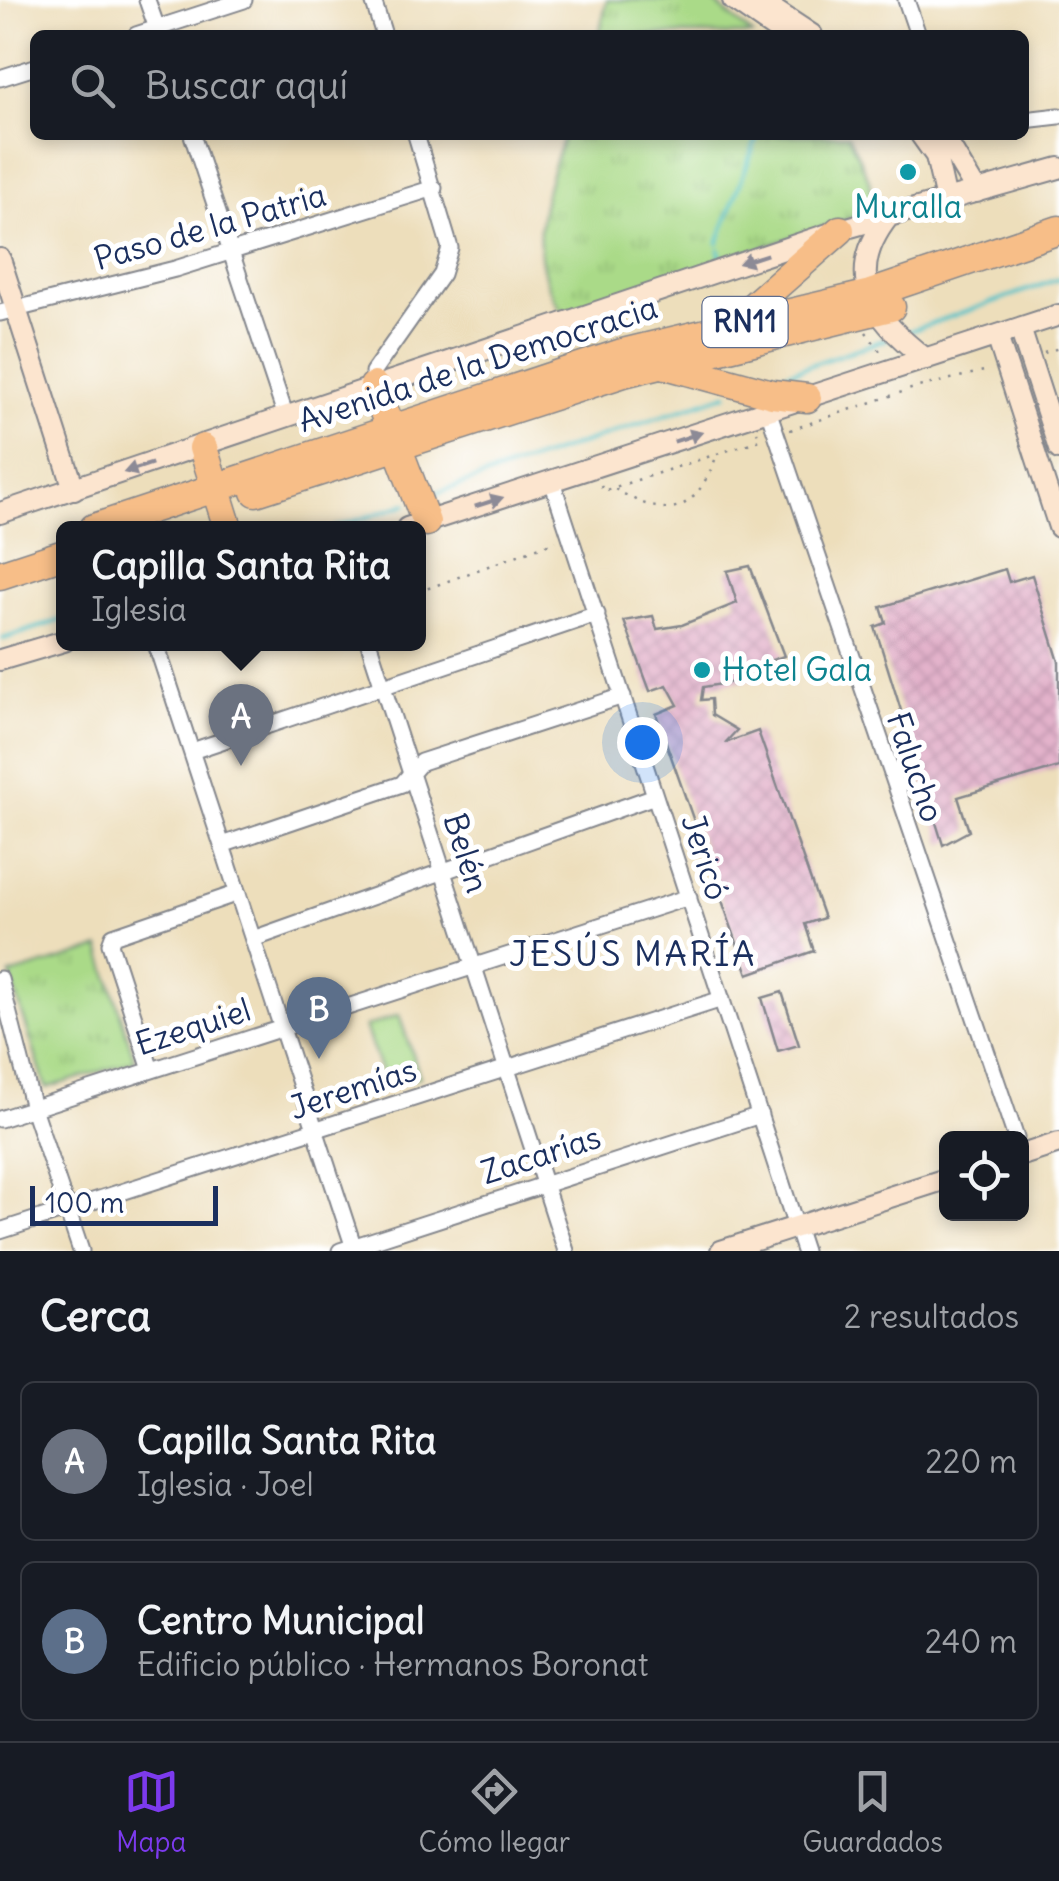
<!DOCTYPE html>
<html lang="es">
<head>
<meta charset="utf-8">
<style>
  :root { --surface:#171b24; --page:#20242c; --text:#f1f3f6; --muted:#9ea1a6; --line:#363941; --accent:#7c3aed }
  body { margin:0; font-family:Delius,sans-serif; background:var(--page); color:var(--text) }
  .controls { position:absolute; right:30px; bottom:30px; display:grid; overflow:hidden; border-radius:15px; box-shadow:0 5px 15px #0003 }
  .controls button { width:90px; height:90px; display:grid; place-items:center; padding:0; border:0; border-bottom:2px solid var(--line); background:var(--surface); color:var(--text); font:50px sans-serif }
  .scale { position:absolute; left:30px; bottom:25px; width:188px; box-sizing:border-box; padding-left:10px; border:5px solid #1b2f5e; border-top:0; font-size:28px; line-height:35px; white-space:nowrap; color:#1b2f5e; -webkit-text-stroke:8px #fff; paint-order:stroke }
  .you { position:absolute; left:642px; top:742px; width:35px; height:35px; margin:-25px; border:8px solid #fff; border-radius:50%; background:#1a73e8; box-shadow:0 0 0 15px #1a73e833 }
  .badge { display:grid; place-items:center; width:65px; height:65px; border-radius:50%; background:var(--accent); color:#fff; font-size:32px; font-weight:700 }
  .pin { position:absolute; translate:-50% -82px; filter:drop-shadow(0 2px 5px #0008) }
  .pin::after { content:''; position:absolute; top:52px; width:35px; height:30px; background:inherit; clip-path:polygon(0 0,100% 0,50% 100%) }
  .popup { position:absolute; left:56px; top:521px; width:370px; height:130px; box-sizing:border-box; display:grid; place-content:center; border-radius:15px; background:var(--surface); filter:drop-shadow(0 2px 8px #0005); font-size:32px; white-space:nowrap; color:var(--muted) }
  .popup b { font-size:38px; color:var(--text) }
  .popup::after { content:''; position:absolute; left:50%; top:100%; margin-left:-20px; border:20px solid transparent; border-top-color:var(--surface) }
  .list { margin:0; padding:0; list-style:none }
  h2 { display:flex; justify-content:space-between; align-items:center; height:130px; margin:0; padding:0 40px; font-size:42px }
  h2 small { font-size:32px; font-weight:400; color:var(--muted) }
  .list li { display:grid; grid-template-columns:65px 1fr auto; gap:30px; align-items:center; box-sizing:border-box; height:160px; margin:0 20px 20px; padding:0 20px; border:2px solid var(--line); border-radius:15px }
  .list b { display:block; font-size:38px; white-space:nowrap }
  .list p { margin:0; font-size:32px; white-space:nowrap; color:var(--muted) }
  .list em { font-size:32px; font-style:normal; color:var(--muted) }
  .icon { flex:none; width:55px; height:55px; fill:none; stroke:currentColor; stroke-width:2; stroke-linecap:round; stroke-linejoin:round }
  .map { position:relative; flex:none; width:1059px; height:1251px; overflow:hidden }
  .search { position:absolute; background:var(--surface); box-shadow:0 5px 15px #0003; left:30px; right:30px; top:30px; height:110px; display:flex; align-items:center; gap:25px; box-sizing:border-box; padding:0 35px; border-radius:15px; color:var(--muted); font-size:38px }
  .sheet { height:490px; background:var(--surface) }
  nav { display:flex; justify-content:space-around; align-items:center; box-sizing:border-box; height:140px; border-top:2px solid var(--line); background:var(--surface); font-size:28px; color:var(--muted) }
  nav a { display:grid; justify-items:center; gap:5px }
  nav .on { color:var(--accent) }
  .map>svg:first-child { display:block }
  .grass { fill:url(#grass-tufts); stroke:#628473; stroke-width:2.5 }
  .pitch { fill:#aada88; stroke:#628473; stroke-width:2.5 }
  .lines { fill:none; stroke-linecap:round; stroke-linejoin:round }
  .stream { stroke:#54c2c8; stroke-width:4 }
  .building { fill:url(#building-cross-hatch) }
  .street-casing { stroke:#84868c; stroke-width:19 }
  .secondary-casing { stroke:#84868c; stroke-width:24 }
  .highway-casing { stroke:#84868c; stroke-width:31 }
  .path { stroke:#84868c; stroke-width:2.5; stroke-dasharray:2.5 8; stroke-linecap:butt }
  .street { stroke:#fff; stroke-width:15 }
  .secondary { stroke:#fce5cf; stroke-width:20 }
  .highway { stroke:#f7be88; stroke-width:28 }
  .oneway { fill:#8c8a96 }
  .culture-dot { fill:#0f9aa8; stroke:#fff; stroke-width:4 }
  .labels { text-anchor:middle; stroke-width:10; stroke-linejoin:round; paint-order:stroke }
  .shield { fill:#fff; stroke:#5f6d8e; stroke-width:2.5 }
  .shield-label { font-size:30px; font-weight:bold; fill:#1b2f5e }
  .culture-label { font-size:32px; fill:#0d838f; stroke:#fff }
  .street-label { font-size:32px; fill:#1b2f5e; stroke:#fff }
  .neighbourhood-label { font-size:35px; letter-spacing:2.5px; fill:#1b2f5e; stroke:#fff }
</style>
</head>
<body>
<div class="map">
<svg width="1059" height="1251" viewBox="0 0 1059 1251">
  <defs>
    <pattern id="grass-tufts" width="24" height="20" patternUnits="userSpaceOnUse" patternTransform="scale(2.5)"><rect width="24" height="20" fill="#aada88"/><path d="M3 7l-1-3M5 7V3M7 7l1-3M15 17l-1-3M17 17v-4M19 17l1-3" fill="none" stroke="#92bb78"/></pattern>
    <pattern id="building-cross-hatch" width="8" height="8" patternUnits="userSpaceOnUse" patternTransform="scale(2.5)"><rect width="8" height="8" fill="#e3b2cb"/><path d="M0 0l8 8M0 8l8-8" fill="none" stroke="#c299b1"/></pattern>
  </defs>
  <rect width="100%" height="100%" fill="#fff"/>
  <filter id="ink" filterUnits="userSpaceOnUse"><feTurbulence type="fractalNoise" baseFrequency=".01" numOctaves="2"/><feDisplacementMap in="SourceGraphic" scale="20" xChannelSelector="R" yChannelSelector="G"/><feConvolveMatrix kernelMatrix="1 2 1 2 8 2 1 2 1" color-interpolation-filters="sRGB"/></filter>
  <filter id="wash" filterUnits="userSpaceOnUse"><feTurbulence type="fractalNoise" baseFrequency=".0048" numOctaves="4" result="noise"/><feDisplacementMap in="SourceGraphic" scale="40" xChannelSelector="R" yChannelSelector="G"/><feGaussianBlur stdDeviation="2.25" result="paint"/><feColorMatrix in="noise" values="0 0 0 0 0 0 0 0 0 0 0 0 0 0 0 0 0 1.4 0 .05"/><feComposite in="paint" operator="in"/></filter>
  <g filter="url(#wash)">
    <rect width="100%" height="100%" fill="#eddebb"/>
    <path class="grass" d="M607 0H711L753 35H599Z
      M564 135H848L870 182 872 211 563 313C523 255 542 197 564 135Z
      M100 948 135 1061 46 1088 10 975Z"/>
    <path class="pitch" d="M399 1015 420 1077 387 1088 365 1027Z"/>
    <g class="lines">
      <path class="stream" d="M718 243 758 135
        M719 249 721 261
        M907 332 1059 279
        M769 379 887 339
        M428 496 727 394
        M334 528 407 504
        M3 639 64 619"/>
    </g>
    <g id="blocks">
      <path class="building" d="M750 566 784 656 763 663 759 678 703 687 701 700 711 699 712 715 737 730 725 743 758 731 824 918 805 924 814 951 748 974 656 714 678 705 667 685 650 691 624 621 653 616 657 629 682 625 737 603 727 571Z
        M1005 569 1009 582 1032 575 1059 662V767L958 797 969 831 943 845 875 627 886 623 881 607Z
        M782 992 799 1045 778 1051 762 998Z"/>
    </g>
  </g>
  <g filter="url(#ink)">
    <use href="#blocks" fill-opacity="0" stroke="#84868c" stroke-width="2.5"/>
    <g class="lines">
      <g class="street-casing">
        <path id="street" d="M147 0 159 34
          M373 0 384 35
          M906 0 918 35
          M136 35 244 0
          M0 78 35 67
          M1024 120 1059 116
          M192 135 286 417
          M0 313 175 269 434 188
          M374 386 373 372 442 274 450 248 416 135
          M768 410 1016 1138
          M552 481 804 1251
          M156 644 355 1251
          M369 644 566 1251
          M192 751 597 614
          M222 845 402 784 421 762 623 696
          M253 939 655 796
          M0 979 33 1108 81 1251
          M151 1070 110 944 113 936 238 893
          M0 1119 689 897
          M0 1231 722 999
          M340 1251 760 1115"/>
      </g>
      <g class="secondary-casing">
        <path id="secondary" d="M733 0 784 35
          M759 0 812 35
          M921 135 936 156 946 200
          M943 135 977 192
          M889 216C841 276 874 320 926 359
          M0 259 74 489
          M1020 328 1059 449
          M997 336 1059 527
          M0 513 840 230 1059 168
          M407 528 1059 315
          M0 660 64 641
          M1022 1155 1059 1143
          M721 1251 946 1179"/>
      </g>
      <g class="highway-casing">
        <path id="highway" d="M733 324 840 230
          M666 365 772 394 807 398
          M374 386 426 522
          M203 448 228 528
          M256 492 624 373 891 307
          M94 528 622 353 870 294 1059 230
          M0 575 64 554"/>
      </g>
      <path class="path" d="M866 332 882 354
        M1044 353 1059 348
        M790 430 914 388 988 370
        M601 485 603 491 760 440 757 432
        M615 489C669 521 694 515 717 455
        M418 592 556 541"/>
      <use href="#street" class="street"/>
      <use href="#secondary" class="secondary"/>
      <use href="#highway" class="highway"/>
    </g>
    <defs><path id="oneway-solid" d="M-6-.8H1V-3.2L6.5 0L1 3.2V.8H-6Z" transform="scale(2.5)"/></defs>
    <g class="oneway">
      <use href="#oneway-solid" transform="translate(753 259) rotate(162)"/>
      <use href="#oneway-solid" transform="translate(688 437) rotate(-18)"/>
      <use href="#oneway-solid" transform="translate(138 468) rotate(162)"/>
      <use href="#oneway-solid" transform="translate(489 502) rotate(-18)"/>
    </g>
  </g>
  <g class="culture-dot">
    <circle cx="908" cy="172" r="10"/>
    <circle cx="702" cy="670" r="10"/>
  </g>
  <g class="labels">
    <rect class="shield" x="702.5" y="297" width="85" height="50" rx="8"/>
    <g class="shield-label">
      <text x="745" y="332">RN11</text>
    </g>
    <g class="culture-label">
      <text x="908" y="218">Muralla</text>
      <text x="722" y="681" text-anchor="start">Hotel Gala</text>
    </g>
    <g class="street-label">
      <text transform="translate(210 227) rotate(-16)" y="11">Paso de la Patria</text>
      <text transform="translate(478 364) rotate(-18)" y="11">Avenida de la Democracia</text>
      <text transform="translate(915 767) rotate(71)" y="11">Falucho</text>
      <text transform="translate(466 853) rotate(72)" y="11">Belén</text>
      <text transform="translate(705 857) rotate(72)" y="11">Jericó</text>
      <text transform="translate(193 1027) rotate(-18)" y="11">Ezequiel</text>
      <text transform="translate(353 1089) rotate(-18)" y="11">Jeremías</text>
      <text transform="translate(541 1155) rotate(-18)" y="11">Zacarías</text>
    </g>
    <g class="neighbourhood-label">
      <text x="633" y="966">JESÚS MARÍA</text>
    </g>
  </g>
</svg>
<div class="controls">
<button><svg class="icon" aria-label="locate" viewBox="0 0 24 24"><circle cx="12" cy="12" r="6"/><path d="M12 2v4M12 18v4M2 12h4M18 12h4"/></svg></button>
</div>
<div class="scale">100 m</div>
<div class="you"></div>
<div class="pin badge" style="left:241px;top:766px;background:#6b7280">A</div>
<div class="popup"><b>Capilla Santa Rita</b>Iglesia</div>
<div class="pin badge" style="left:319px;top:1059px;background:#5c6f8a">B</div>
<div class="search"><svg class="icon" aria-label="search" viewBox="0 0 24 24"><circle cx="10" cy="10" r="6"/><path d="M15 15l6 6"/></svg>Buscar aquí</div>
</div>
<section class="sheet">
<h2>Cerca<small>2 resultados</small></h2>
<ul class="list">
<li><span class="badge" style="background:#6b7280">A</span><div><b>Capilla Santa Rita</b><p>Iglesia · Joel</p></div><em>220 m</em></li>
<li><span class="badge" style="background:#5c6f8a">B</span><div><b>Centro Municipal</b><p>Edificio público · Hermanos Boronat</p></div><em>240 m</em></li>
</ul>
</section>
<nav>
<a class="on"><svg class="icon" aria-label="map" viewBox="0 0 24 24"><path d="M3 6l6-2 6 2 6-2v14l-6 2-6-2-6 2zM9 4v14M15 6v14"/></svg>Mapa</a>
<a><svg class="icon" aria-label="directions" viewBox="0 0 24 24"><path d="M12 3l9 9-9 9-9-9zM9 14v-3h6M13 9l2 2-2 2"/></svg>Cómo llegar</a>
<a><svg class="icon" aria-label="saved" viewBox="0 0 24 24"><path d="M7 4h10v16l-5-4-5 4z"/></svg>Guardados</a>
</nav>
</body>
</html>
